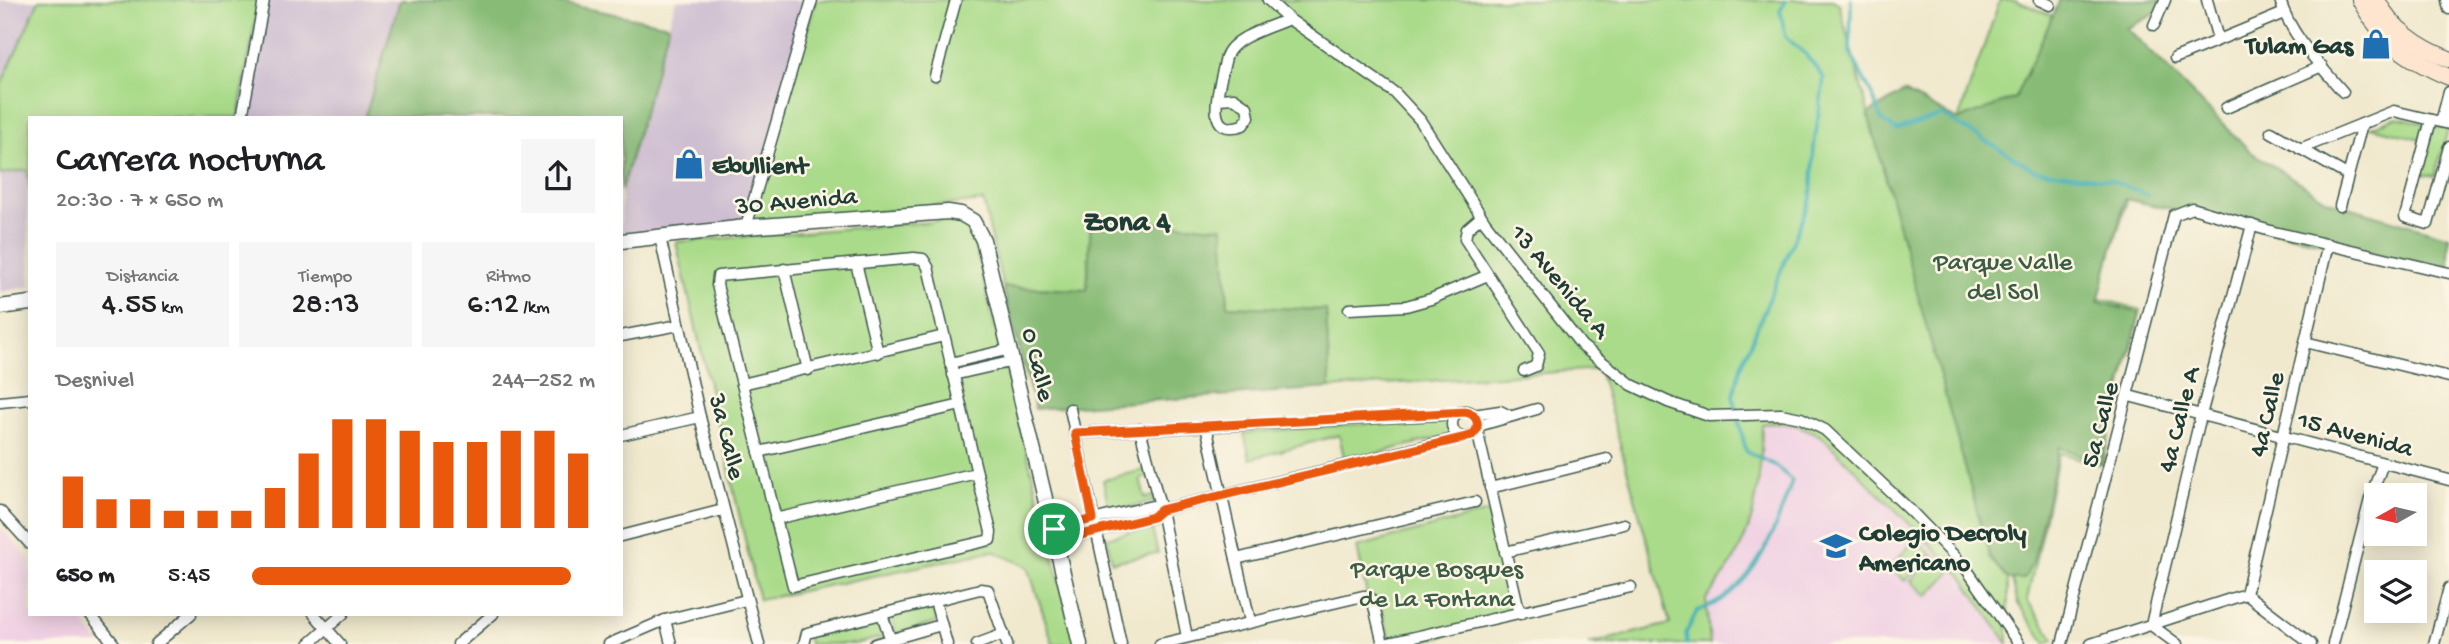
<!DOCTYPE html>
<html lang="es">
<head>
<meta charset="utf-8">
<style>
	body { margin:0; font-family:"Gochi Hand",sans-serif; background:#f6f6f6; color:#202124; height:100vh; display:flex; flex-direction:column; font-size:26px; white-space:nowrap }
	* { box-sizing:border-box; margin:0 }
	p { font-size:23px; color:#757577 }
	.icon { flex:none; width:38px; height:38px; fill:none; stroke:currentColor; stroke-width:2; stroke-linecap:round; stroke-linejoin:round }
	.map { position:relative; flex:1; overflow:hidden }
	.drawer { position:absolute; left:28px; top:116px; width:595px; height:500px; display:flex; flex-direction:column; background:#fff; border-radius:0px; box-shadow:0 4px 18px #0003 }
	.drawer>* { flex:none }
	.needle { width:46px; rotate:262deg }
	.controls { position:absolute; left:2364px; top:483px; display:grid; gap:14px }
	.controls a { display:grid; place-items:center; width:63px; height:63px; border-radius:0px; background:#fff; box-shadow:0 4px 18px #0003; font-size:35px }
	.pin { position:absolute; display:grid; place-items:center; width:60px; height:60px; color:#fff; margin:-30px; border:4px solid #fff; border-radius:50%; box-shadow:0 2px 7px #0007 }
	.round { display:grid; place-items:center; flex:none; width:74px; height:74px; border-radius:0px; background:#f6f6f6 }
	.head { display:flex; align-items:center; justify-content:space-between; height:119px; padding:0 28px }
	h1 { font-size:38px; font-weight:600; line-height:52px }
	.figures { display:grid; grid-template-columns:repeat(3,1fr); gap:10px; height:119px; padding:7px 28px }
	.figures div { display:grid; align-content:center; border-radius:0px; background:#f6f6f6; text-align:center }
	.figures b { font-size:30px; font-weight:600 }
	.figures small { font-size:19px; font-weight:400 }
	.figures p { font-size:19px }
	.chart { height:196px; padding:14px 28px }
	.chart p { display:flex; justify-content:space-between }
	.chart svg { width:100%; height:126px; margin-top:7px; stroke:#ea580c; stroke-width:6 }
	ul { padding:0 28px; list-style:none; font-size:23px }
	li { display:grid; grid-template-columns:112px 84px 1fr; align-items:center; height:52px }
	li i { height:18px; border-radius:9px; background:#ea580c }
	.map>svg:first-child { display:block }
	.built { fill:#f0d0e4 }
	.industrial { fill:#cebed1 }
	.green { fill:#aadb8a; stroke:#648c5f; stroke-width:2 }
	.forest { fill:#87bb76; stroke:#537c55; stroke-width:2 }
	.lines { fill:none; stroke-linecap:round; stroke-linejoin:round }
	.stream { stroke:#3eb0b6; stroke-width:3.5 }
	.minor-casing { stroke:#3e574b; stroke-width:13 }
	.tertiary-casing { stroke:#3e574b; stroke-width:17 }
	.secondary-casing { stroke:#3e574b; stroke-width:18 }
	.minor { stroke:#fff; stroke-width:10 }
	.tertiary { stroke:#fff; stroke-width:14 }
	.secondary { stroke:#fde5d0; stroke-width:16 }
	.route-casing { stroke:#fff; stroke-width:14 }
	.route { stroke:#ea580c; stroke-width:9 }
	.labels { text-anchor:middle; stroke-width:5; stroke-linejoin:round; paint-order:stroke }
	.poi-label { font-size:26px; font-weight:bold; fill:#1f3d34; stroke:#fcf5e5; text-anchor:start }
	.street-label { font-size:26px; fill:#1f3d34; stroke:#fcf5e5 }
	.park-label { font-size:26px; fill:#3b5d45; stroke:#fcf5e5 }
	.quarter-label { font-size:30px; font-weight:bold; fill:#1f3d34; stroke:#fcf5e5 }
</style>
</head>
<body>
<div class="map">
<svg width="2449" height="644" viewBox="0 0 2449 644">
	<rect width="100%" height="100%" fill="#fcf5e5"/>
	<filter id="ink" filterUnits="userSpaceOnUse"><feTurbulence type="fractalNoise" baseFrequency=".0143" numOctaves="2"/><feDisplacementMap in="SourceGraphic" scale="14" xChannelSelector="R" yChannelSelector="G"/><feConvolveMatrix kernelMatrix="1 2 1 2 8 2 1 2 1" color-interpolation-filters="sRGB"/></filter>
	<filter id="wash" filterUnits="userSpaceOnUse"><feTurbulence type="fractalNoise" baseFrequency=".00686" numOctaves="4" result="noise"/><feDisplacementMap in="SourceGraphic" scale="28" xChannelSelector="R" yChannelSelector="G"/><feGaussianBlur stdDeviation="1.57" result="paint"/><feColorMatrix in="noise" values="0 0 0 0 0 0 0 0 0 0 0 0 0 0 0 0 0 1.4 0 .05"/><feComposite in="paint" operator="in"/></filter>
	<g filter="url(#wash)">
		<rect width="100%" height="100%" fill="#f0e9ce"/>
		<g class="built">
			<polygon points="1781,422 1801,425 1822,437 1959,573 2006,644 1710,644 1706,599 1724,578 1761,476 1762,424"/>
			<polygon points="0,526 30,561 30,614 75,614 101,644 0,644"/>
		</g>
		<g class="industrial">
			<polygon points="0,0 39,0 0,87"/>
			<polygon points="259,0 400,0 365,117 238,117"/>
			<polygon points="676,0 816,0 747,225 621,233 621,191"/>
			<polygon points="27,170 30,287 0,292 0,174"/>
		</g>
		<g class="green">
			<polygon points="39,0 259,0 238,117 30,117 30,191 27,170 0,174 0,87"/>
			<path d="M 816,0 L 1833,0 L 1839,4 L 1905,248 L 2052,190 L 2127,201 L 2097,298 L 2141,310 L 2102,465 L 2059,453 L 2027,600 L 2054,639 L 2046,644 L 2018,604 L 1998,527 L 1990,558 L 2008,579 L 2008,644 L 1959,573 L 1822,437 C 1801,425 1786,421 1762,424 C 1761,496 1754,543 1706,599 L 1710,644 L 1589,644 L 1670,624 L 1599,369 L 1330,388 L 1326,310 L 1228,306 L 1222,227 L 1091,220 L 1087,290 L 1003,287 L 983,201 L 747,225 Z"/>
			<polygon points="2000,0 2015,0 2053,16 2015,98 1958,120"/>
			<polygon points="2397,117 2424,123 2421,139 2371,127"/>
			<polygon points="2434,125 2448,129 2435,176 2421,174"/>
			<polygon points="968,219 1075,644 1053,644 1028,567 993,551 759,600 676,242"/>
			<polygon points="1451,417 1450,425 1454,434 1345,461 1339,435 1250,459 1244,433"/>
			<polygon points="1147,469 1149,476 1140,479 1145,498 1154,496 1155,501 1102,513 1100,507 1108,504 1103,480"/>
			<polygon points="1488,512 1514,617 1413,644 1391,644 1379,598 1368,600 1357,547"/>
			<polygon points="1160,524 1160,527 1152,529 1158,553 1112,562 1107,538"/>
			<polygon points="1916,539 1932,554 1905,581 1890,567"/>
			<polygon points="1934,555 1951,572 1927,596 1911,581"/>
			<polygon points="933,607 938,622 896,634 891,616"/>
			<polygon points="882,617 887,636 856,644 809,644 807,634"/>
		</g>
		<g class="forest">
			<polygon points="400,0 546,0 669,25 621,191 621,117 365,117"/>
			<polygon points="2060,0 2164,0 2163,10 2127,28 2251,152 2329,201 2449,237 2449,270 2125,199 2098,302 2140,313 2101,463 2059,447 2033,562 2024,579 2008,579 1990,558 1868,114 1904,92 1958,120 2015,98"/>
			<polygon points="1091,220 1223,227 1228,306 1326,310 1330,388 1035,409 1003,287 1087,290"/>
		</g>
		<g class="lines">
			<g class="stream">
				<polyline points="1851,0 1850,52 1874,99 1881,120 1896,130 1942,115 2035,170 2111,180 2147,195"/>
				<path d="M 1687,644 L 1686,633 L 1697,611 C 1753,594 1776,531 1792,480 L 1774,465 L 1746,451 L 1733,397 L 1740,369 L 1811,198 L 1814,147 L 1824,78 L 1806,55 L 1786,37 L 1780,11 L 1786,0"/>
			</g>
		</g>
	</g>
	<g filter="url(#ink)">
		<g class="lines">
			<g class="minor-casing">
				<g id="minor">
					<polyline points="1268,0 1289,19 1395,93 1420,120 1485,222 1582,346 1632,385 1668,402 1709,416 1781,414 1801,418 1825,430 1911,511 1965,567 2019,644"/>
					<polyline points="2039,0 2050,5"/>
					<polyline points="2207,0 2218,39"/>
					<path d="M 2280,0 C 2290,35 2320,65 2343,92"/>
					<polyline points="2447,0 2449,9"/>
					<polyline points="2154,25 2165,0"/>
					<polyline points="2175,58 2284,13"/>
					<polyline points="935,76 956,0"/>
					<path d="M 1218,99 L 1234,98 L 1247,107 L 1249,117 L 1243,125 C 1199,140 1222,79 1226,57 C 1232,37 1271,27 1289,19"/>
					<polyline points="2226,108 2322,66"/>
					<polyline points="242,117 264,0"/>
					<polyline points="2431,120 2405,217 2428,224 2449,147"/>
					<polyline points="2441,122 2449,92"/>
					<polyline points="2271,132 2347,175"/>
					<polyline points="2300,149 2394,111 2449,124"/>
					<polyline points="2340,206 2362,124"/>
					<polyline points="1481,217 1467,229 1465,239 1539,353 1536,366 1524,371"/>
					<polyline points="746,227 812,0"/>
					<polyline points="660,237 700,417 759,644"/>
					<polygon points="914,258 923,259 928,267 991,532 990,540 793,586 717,285 718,276"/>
					<polyline points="856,263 878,353"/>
					<polyline points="784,269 808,370"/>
					<polyline points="1349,309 1406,306 1431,299 1488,275"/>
					<polyline points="621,336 679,325"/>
					<polyline points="2305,342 2449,377"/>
					<polyline points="950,363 1011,349"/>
					<polyline points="953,375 1014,361"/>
					<polyline points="742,384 944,336"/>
					<polyline points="2129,396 2449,480"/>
					<polyline points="0,402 30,399"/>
					<polyline points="1070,409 1121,644"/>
					<circle cx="1465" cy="424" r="13"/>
					<polyline points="1473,415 1500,411 1508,415"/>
					<polyline points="1206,426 1250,621"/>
					<polyline points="1478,426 1537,409"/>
					<polyline points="1140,429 1161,510 1187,637"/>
					<polyline points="1477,430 1520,614"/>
					<polyline points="1075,433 1458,414"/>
					<polyline points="621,435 700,417"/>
					<polyline points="759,452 961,405"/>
					<polyline points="1490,488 1607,459"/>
					<polyline points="0,511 30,544"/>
					<polyline points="775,519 977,473"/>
					<polyline points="1054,529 1152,506 1161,510"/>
					<polyline points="621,536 723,510"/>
					<polyline points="1057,541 1153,517 1161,510 1462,437"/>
					<polyline points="1505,552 1624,524"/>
					<polyline points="1236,559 1475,502"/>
					<polyline points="2246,594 2328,244"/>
					<polyline points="2246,594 2311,644"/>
					<polyline points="935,601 947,644"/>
					<polyline points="90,614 114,644"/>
					<polyline points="314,614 340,644"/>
					<polyline points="882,614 892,644"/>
					<polyline points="665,620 671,644"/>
					<polyline points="156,644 191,614"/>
					<polyline points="309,644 343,614"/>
					<polyline points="458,644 493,614"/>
					<polyline points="609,644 665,620 746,600"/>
					<polyline points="804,644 807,633 980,589 988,590 1007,644"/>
					<polyline points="875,644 941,625"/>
					<polyline points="977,644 1004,634"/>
					<polyline points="1160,644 1363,596 1369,596 1373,602 1383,644"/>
					<polyline points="1384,644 1631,587"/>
					<polyline points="2062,644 2174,215 2192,208 2274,232 2449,273"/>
					<polyline points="2091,644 2246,594"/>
					<polyline points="2177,644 2151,625 2201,415 2252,225"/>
					<polyline points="2333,644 2370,499 2383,463"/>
					<polyline points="2434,644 2449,588"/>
				</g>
			</g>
			<g class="tertiary-casing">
				<g id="tertiary">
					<polyline points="621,241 746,227 948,212 961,214 973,221 983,240 1080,644"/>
					<polyline points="0,307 30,303"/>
				</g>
			</g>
			<g class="secondary-casing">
				<g id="secondary">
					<path d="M 2360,0 C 2384,42 2404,58 2449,77"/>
					<path d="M 2377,0 C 2391,28 2419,48 2449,59"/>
				</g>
			</g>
			<use href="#minor" class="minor"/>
			<use href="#tertiary" class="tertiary"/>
			<use href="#secondary" class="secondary"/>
		</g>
	</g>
	<g class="lines" filter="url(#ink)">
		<g class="route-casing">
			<path id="route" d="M 1466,412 C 1479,415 1481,428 1471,436 L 1161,510 L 1153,517 L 1057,541 L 1054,529 L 1093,519 L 1075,433 Z"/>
		</g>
		<use href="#route" class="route"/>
	</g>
	<defs>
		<g id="shop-bare" transform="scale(2.415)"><path d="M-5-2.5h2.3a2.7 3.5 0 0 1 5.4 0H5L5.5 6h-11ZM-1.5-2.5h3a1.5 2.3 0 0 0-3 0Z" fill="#1f6fb2" stroke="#fcf5e5" stroke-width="2.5" paint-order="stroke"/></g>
		<g id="school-bare" transform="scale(2.415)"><path d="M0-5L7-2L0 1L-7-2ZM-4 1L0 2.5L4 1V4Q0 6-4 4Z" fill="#1f6fb2" stroke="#fcf5e5" stroke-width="2.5" paint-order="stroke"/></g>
	</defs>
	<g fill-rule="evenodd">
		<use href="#shop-bare" x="2376" y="44"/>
		<use href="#shop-bare" x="689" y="164"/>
		<use href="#school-bare" x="1836" y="546"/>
	</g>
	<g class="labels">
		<g class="poi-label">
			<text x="2353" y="53" text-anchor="end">Tulam Gas</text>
			<text x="712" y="173">Ebullient</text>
			<text x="1859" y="540">Colegio Decroly<tspan x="1859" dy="30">Americano</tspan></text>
		</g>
		<g class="street-label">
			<text transform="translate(796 199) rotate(-5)" y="9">30 Avenida</text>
			<text transform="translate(1562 280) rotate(50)" y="9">13 Avenida A</text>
			<text transform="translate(1040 364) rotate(76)" y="9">0 Calle</text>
			<text transform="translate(2265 414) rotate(-77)" y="9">4a Calle</text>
			<text transform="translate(2177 419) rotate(-76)" y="9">4a Calle A</text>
			<text transform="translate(2098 424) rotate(-75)" y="9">5a Calle</text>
			<text transform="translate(2356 432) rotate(15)" y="9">15 Avenida</text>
			<text transform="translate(729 436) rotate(76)" y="9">3a Calle</text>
		</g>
		<g class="park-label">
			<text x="2003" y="269">Parque Valle<tspan x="2003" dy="30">del Sol</tspan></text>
			<text x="1437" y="576">Parque Bosques<tspan x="1437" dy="30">de La Fontana</tspan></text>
		</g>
		<g class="quarter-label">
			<text x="1127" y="230">Zona 4</text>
		</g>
	</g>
</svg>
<div class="controls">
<a><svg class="needle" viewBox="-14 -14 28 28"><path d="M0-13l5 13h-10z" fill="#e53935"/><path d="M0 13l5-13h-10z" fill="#757577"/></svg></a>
<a><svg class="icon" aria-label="layers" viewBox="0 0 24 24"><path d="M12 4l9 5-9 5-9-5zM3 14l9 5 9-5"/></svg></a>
</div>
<div class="pin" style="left:1054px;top:529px;background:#1e9e55"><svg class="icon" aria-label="arrive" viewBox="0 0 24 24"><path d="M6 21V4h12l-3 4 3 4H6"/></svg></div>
<section class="drawer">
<div class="head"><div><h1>Carrera nocturna</h1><p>20:30 · 7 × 650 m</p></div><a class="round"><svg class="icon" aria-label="share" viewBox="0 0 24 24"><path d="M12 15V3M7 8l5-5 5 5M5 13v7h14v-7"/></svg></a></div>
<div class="figures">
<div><p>Distancia</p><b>4.55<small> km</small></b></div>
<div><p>Tiempo</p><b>28:13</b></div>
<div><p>Ritmo</p><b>6:12<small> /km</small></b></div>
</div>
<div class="chart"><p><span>Desnivel</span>244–252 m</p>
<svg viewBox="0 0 160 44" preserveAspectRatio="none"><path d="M5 44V26M15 44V34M25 44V34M35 44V38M45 44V38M55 44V38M65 44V30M75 44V18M85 44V6M95 44V6M105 44V10M115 44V14M125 44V14M135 44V10M145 44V10M155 44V18"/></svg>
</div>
<ul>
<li><b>650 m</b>5:45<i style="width:93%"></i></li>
</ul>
</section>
</div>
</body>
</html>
